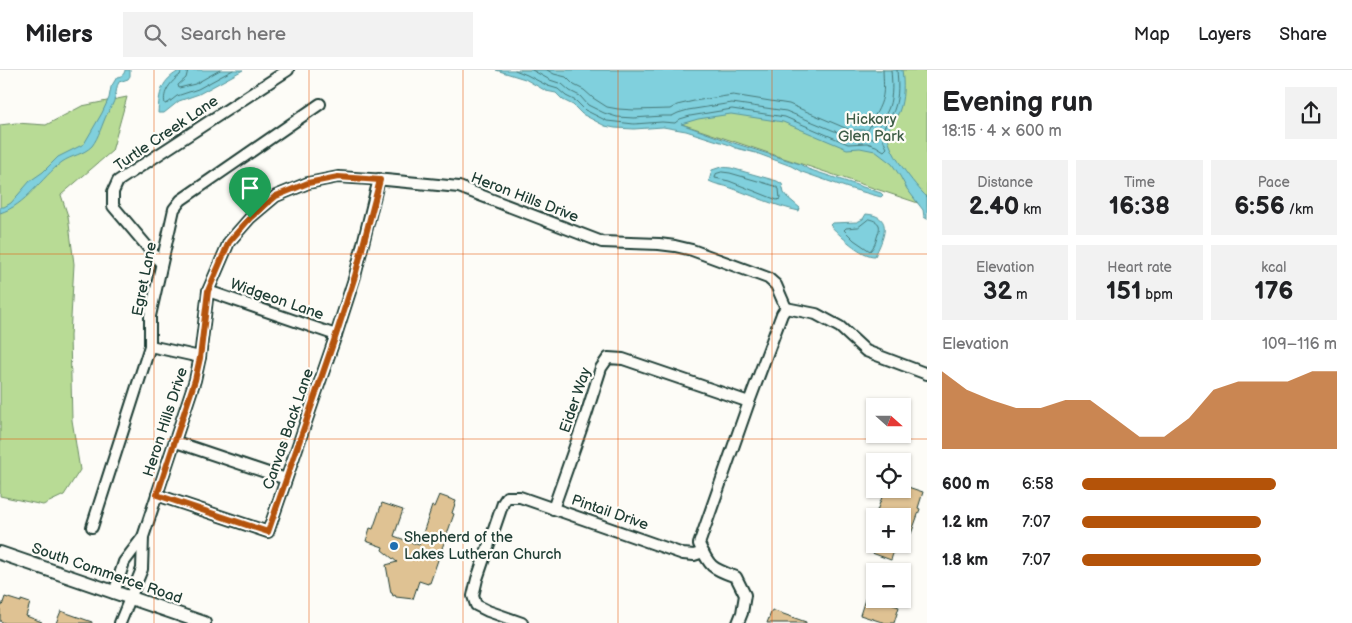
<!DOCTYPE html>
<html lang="en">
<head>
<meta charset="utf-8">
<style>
	body { margin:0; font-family:"Balsamiq Sans",sans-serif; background:#f2f2f2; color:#202124; height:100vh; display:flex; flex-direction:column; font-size:19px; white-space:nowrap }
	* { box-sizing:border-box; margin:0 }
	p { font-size:16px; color:#757577 }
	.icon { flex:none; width:28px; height:28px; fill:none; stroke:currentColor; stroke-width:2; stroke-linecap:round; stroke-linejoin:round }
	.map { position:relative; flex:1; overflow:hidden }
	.sheet { display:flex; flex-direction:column; background:#fff; width:425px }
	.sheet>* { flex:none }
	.needle { width:32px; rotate:111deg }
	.tools { position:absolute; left:866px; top:328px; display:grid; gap:10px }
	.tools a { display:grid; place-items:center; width:45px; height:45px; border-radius:0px; background:#fff; box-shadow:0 1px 4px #0004; font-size:25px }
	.pin { position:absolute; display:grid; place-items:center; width:42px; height:42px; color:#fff; margin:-51px -21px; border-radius:50% 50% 50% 0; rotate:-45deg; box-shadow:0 0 5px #0007 }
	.pin .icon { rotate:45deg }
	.round { display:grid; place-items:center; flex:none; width:52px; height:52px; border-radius:0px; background:#f2f2f2 }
	.summary { display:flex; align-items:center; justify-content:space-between; height:85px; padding:0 15px }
	h1 { font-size:28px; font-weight:700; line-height:38px }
	.stats { display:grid; grid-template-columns:repeat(3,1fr); gap:8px; height:85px; padding:5px 15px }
	.stats div { display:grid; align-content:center; border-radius:0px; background:#f2f2f2; text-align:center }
	.stats b { font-size:25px; font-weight:700 }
	.stats small { font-size:14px; font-weight:400 }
	.stats p { font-size:14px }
	.chart { height:140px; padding:10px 15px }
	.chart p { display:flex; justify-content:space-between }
	.chart svg { width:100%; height:90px; margin-top:5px; fill:#b45309; opacity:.7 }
	ul { padding:0 15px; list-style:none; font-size:16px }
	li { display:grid; grid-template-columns:80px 60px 1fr; align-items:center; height:38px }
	li i { height:12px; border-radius:6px; background:#b45309 }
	header { display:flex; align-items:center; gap:30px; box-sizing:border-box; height:70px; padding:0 25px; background:#fff; border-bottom:1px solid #e0e0e0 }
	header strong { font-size:24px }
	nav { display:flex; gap:28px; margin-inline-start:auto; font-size:18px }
	.search { width:350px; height:45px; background:#f2f2f2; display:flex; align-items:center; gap:12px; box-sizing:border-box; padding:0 18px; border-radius:0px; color:#757577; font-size:19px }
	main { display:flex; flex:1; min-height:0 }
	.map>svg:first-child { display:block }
	.green { fill:#b8db95; stroke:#6c8c64 }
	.water { fill:#80d0dd; stroke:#599599 }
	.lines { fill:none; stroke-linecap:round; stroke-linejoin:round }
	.shore { stroke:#467878; stroke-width:1 }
	.building { fill:#dfc293; stroke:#1f3d34 }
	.minor-casing { stroke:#1f3d34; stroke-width:14 }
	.tertiary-casing { stroke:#1f3d34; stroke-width:16 }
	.minor { stroke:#fdfcf7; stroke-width:10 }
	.tertiary { stroke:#fdfcf7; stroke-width:12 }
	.route-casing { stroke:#fff; stroke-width:10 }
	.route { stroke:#b45309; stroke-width:6 }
	.grid { fill:none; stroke:#e8590c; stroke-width:1; stroke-opacity:0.55 }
	.poi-dot { fill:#1f6fb2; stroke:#fdfcf7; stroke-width:2 }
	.labels { text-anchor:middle; stroke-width:4.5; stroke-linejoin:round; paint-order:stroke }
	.park-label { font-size:15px; fill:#3e5d47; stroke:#fdfcf7 }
	.street-label { font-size:15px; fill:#1f3d34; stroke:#fdfcf7 }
	.poi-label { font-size:15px; fill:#1f3d34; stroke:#fdfcf7; text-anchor:start }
</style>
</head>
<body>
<header>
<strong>Milers</strong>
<div class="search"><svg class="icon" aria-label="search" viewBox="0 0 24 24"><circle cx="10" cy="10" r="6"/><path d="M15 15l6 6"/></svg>Search here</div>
<nav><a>Map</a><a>Layers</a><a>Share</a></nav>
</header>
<main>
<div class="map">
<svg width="927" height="553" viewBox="0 0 927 553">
	<rect width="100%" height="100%" fill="#fdfcf7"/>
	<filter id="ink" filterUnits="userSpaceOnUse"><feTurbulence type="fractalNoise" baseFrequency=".02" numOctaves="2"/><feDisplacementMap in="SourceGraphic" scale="10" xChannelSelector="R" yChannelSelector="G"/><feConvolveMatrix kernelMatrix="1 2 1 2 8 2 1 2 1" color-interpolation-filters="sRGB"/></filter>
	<g filter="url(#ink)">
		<g class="green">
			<polygon points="520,0 927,0 927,136"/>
			<polygon points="127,27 112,81 61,125 68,146 74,194 70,266 72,350 80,400 64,425 43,435 0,426 0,55 16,53 46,55 82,36"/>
		</g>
		<g class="water">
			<path d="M 125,0 L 130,0 L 130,6 L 128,9 L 119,12 C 116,17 117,21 115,27 C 114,33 110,39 107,44 C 102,54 99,67 92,76 C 83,85 72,85 62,92 C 41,108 26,135 0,143 L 0,137 L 4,137 L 11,133 L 30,111 L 43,102 L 58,87 L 84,74 L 102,43 L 109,28 L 111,17 L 117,7 C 122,6 124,5 125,0 Z"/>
			<path d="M 181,0 L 243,0 L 199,24 L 179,31 L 164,43 L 158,43 C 159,23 161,10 181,0 Z"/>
			<path d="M 496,0 L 902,0 C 904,13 904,29 899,42 C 896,48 890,55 888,62 C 884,77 916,117 927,127 L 927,149 L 924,147 L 923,140 L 907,119 L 900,106 L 892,94 L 875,81 L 860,78 L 847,79 L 783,52 L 731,44 L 698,49 L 681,54 L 734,73 L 800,94 L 808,99 L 881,123 L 883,125 L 881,127 L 848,118 L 802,102 L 791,96 L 756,83 L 736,78 L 727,74 L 686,61 L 663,57 L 634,59 L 615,58 L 605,56 L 582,44 L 573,35 L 563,30 L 556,23 L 546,21 L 525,9 Z"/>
			<path d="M 721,97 L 731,98 L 777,111 L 782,114 L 784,123 L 787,127 L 800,138 L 799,141 C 775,136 754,126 731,118 C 724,115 716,115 709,111 L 712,100 Z"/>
			<path d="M 866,144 C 895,146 883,169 875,186 C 862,187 838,164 830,155 L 832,153 L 857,152 L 863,149 Z"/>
		</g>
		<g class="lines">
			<g class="shore">
				<path d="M 182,0 L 180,5 C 171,12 162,22 165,34 L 168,33 L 177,26 L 198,19 L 233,0"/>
				<polyline points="188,0 186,8 178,15 179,18 195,14 220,0"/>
				<path d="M 515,0 L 527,5 L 548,16 L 558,19 L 566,26 L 576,31 L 585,40 L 607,51 L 634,54 L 662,52 L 675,53 L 680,49 L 690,46 L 732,39 L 785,47 L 848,74 L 867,73 L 876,76 L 884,81 L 887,78 C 885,75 883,70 883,66 C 881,56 893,46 895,37 C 899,25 898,12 897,0"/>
				<path d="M 532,0 L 550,10 L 562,14 L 570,21 L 580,26 L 588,35 L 604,43 L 617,47 L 634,48 L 662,46 L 672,46 L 678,43 L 688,40 L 732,33 L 786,41 L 849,67 L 861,67 L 874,69 L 876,67 C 877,55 885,48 889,37 C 893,25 892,12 891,0"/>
				<path d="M 547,0 L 554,4 L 566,7 L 574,15 L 584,20 L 593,28 L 607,37 L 618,39 L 634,40 L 670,39 L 677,35 L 694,31 L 733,25 L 789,34 L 850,60 L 868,60 C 870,57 871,53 873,49 C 885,28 884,24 883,0"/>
				<polygon points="722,102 730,103 775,116 779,119 780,129 777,130 729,111 715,108 716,104"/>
				<path d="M 869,149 C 881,152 881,156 877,167 C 876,172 874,177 870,181 L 854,170 L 844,160 L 846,158 L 858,157 Z"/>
			</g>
		</g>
		<g class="building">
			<polygon points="902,415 923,422 918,438 920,439 911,464 902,461 902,446 875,446 885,419 902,419"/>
			<polygon points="439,425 456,431 452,443 454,444 430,513 428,513 428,514 419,511 413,529 396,527 395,525 393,526 392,523 391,523 386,495 397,492 382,480 383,477 366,471 370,458 373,459 382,433 403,440 394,466 419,475 432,436 434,437"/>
			<polygon points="876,474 896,474 891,490 872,483"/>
			<polygon points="867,523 875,526 875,529 883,529 894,533 893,535 899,537 894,553 885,553 860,545"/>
			<polygon points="5,527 21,532 21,530 30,533 26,546 42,552 41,553 5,553 0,551 0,536 2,536"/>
			<polygon points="772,540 806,552 806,553 767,553"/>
			<polygon points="61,541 92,552 92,553 56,553"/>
		</g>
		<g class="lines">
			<g class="minor-casing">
				<g id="minor">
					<polyline points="161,193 113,136 113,122 118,111 288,0"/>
					<polyline points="208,221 336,265"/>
					<polyline points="150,276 200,287"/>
					<polyline points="176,372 286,409"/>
					<polyline points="157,425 268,462 336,265 355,206 379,109"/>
					<polyline points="553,439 586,345 601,298 608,288 623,289 749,332"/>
					<polyline points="92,457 150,276 150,246 174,139 181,130 320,34"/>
					<polyline points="114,523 124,492 143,467"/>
					<polyline points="120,553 142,499 143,467 195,310 200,287 208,221 229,172 250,148 276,126 308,113 338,107 386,110 459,117 602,172 659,174 675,176 692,180 768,208 776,215 786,238"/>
					<polyline points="522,553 488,541 476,535 473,526 477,509 503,433 507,427 520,427 683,484 694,485 703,482"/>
					<path d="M 738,553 L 742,543 L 745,525 L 736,507 C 712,498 710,498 699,474 L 749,332 L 782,244 L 786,238 L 816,244 L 840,257 L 866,281 L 927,304"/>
				</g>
			</g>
			<g class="tertiary-casing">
				<polyline id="tertiary" points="0,483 204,553"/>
			</g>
			<use href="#minor" class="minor"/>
			<use href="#tertiary" class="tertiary"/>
		</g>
	</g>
	<g class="lines" filter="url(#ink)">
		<g class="route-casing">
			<polygon id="route" points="338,107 380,110 355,206 336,265 268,462 157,425 195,310 200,288 208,221 229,172 250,148 276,126 308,113"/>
		</g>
		<use href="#route" class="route"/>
	</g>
	<path class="grid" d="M 154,0 L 154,553M 309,0 L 309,553M 463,0 L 463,553M 618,0 L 618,553M 772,0 L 772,553M 0,184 L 927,184M 0,369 L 927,369"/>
	<circle class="poi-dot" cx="394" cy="476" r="5"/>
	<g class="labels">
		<g class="park-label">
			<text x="871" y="54">Hickory<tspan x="871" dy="17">Glen Park</tspan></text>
		</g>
		<g class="street-label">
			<text transform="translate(166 63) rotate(-34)" y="5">Turtle Creek Lane</text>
			<text transform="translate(525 127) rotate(21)" y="5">Heron Hills Drive</text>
			<text transform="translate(144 209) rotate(-79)" y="5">Egret Lane</text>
			<text transform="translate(277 229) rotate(19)" y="5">Widgeon Lane</text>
			<text transform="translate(575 330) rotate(-71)" y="5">Eider Way</text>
			<text transform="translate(165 352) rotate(-72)" y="5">Heron Hills Drive</text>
			<text transform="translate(288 359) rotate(-71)" y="5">Canvas Back Lane</text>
			<text transform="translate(610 442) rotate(19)" y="5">Pintail Drive</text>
			<text transform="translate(107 503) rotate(19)" y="5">South Commerce Road</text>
		</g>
		<g class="poi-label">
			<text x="404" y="472">Shepherd of the<tspan x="404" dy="17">Lakes Lutheran Church</tspan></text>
		</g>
	</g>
</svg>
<div class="tools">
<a><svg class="needle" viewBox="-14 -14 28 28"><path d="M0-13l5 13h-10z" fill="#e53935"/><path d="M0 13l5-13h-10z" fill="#757577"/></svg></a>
<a><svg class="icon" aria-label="locate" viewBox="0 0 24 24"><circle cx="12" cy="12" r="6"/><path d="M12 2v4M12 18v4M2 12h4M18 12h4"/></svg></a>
<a>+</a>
<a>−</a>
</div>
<div class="pin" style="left:250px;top:148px;background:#1e9e55"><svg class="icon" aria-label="arrive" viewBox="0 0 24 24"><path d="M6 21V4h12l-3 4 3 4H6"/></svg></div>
</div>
<section class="sheet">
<div class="summary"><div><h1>Evening run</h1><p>18:15 · 4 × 600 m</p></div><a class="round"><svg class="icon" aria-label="share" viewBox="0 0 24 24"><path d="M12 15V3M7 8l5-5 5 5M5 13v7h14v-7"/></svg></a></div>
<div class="stats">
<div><p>Distance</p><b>2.40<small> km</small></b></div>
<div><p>Time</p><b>16:38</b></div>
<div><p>Pace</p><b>6:56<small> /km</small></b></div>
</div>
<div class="stats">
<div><p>Elevation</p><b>32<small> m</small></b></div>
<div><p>Heart rate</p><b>151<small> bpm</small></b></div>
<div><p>kcal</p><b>176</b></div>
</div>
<div class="chart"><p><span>Elevation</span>109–116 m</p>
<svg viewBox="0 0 160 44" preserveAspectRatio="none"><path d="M0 44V6L10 15L20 20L30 24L40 24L50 20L60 20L70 29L80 38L90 38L100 29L110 15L120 11L130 11L140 11L150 6L160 6V44z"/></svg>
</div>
<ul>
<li><b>600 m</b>6:58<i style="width:76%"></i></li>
<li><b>1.2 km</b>7:07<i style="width:70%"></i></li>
<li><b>1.8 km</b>7:07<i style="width:70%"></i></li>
</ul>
</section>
</main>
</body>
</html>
